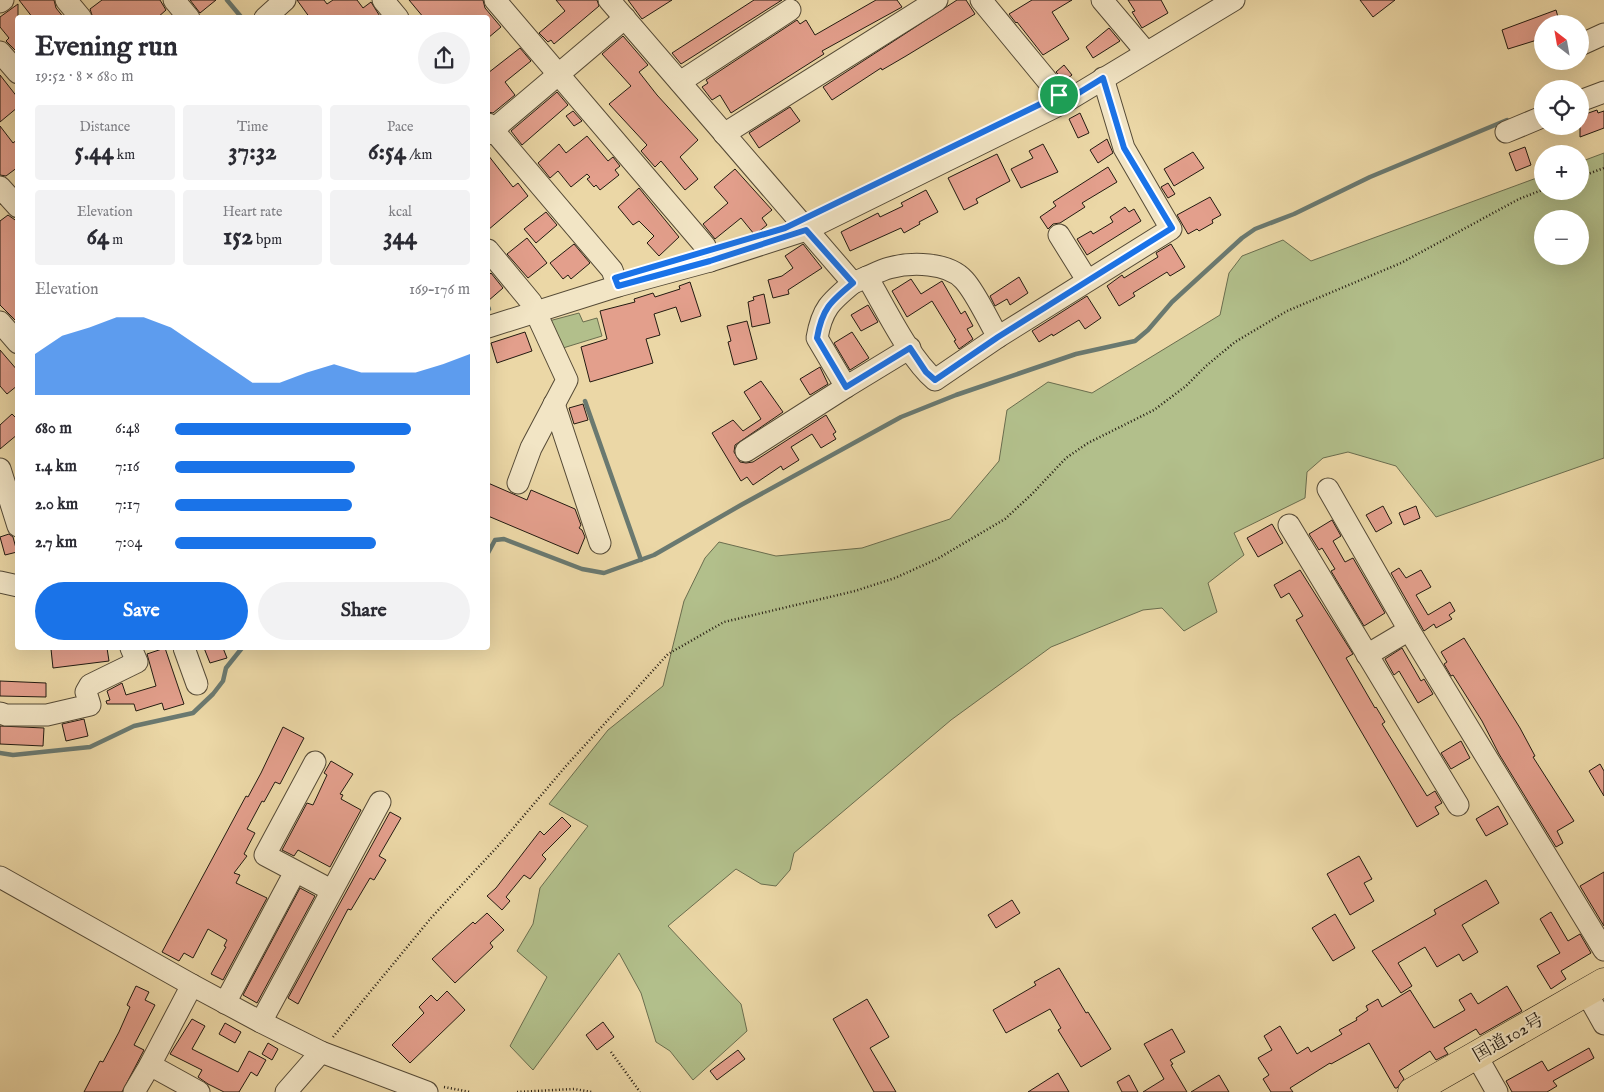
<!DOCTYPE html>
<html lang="en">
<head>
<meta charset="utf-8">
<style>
	body { margin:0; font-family:"IM FELL English","Noto Serif JP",serif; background:#f2f2f3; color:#2b2b33; height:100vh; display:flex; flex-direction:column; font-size:19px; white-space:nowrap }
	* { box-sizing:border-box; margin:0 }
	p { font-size:16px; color:#7c7c81 }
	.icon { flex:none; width:28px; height:28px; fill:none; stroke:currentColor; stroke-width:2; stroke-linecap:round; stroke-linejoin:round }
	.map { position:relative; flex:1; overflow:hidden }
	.panel { position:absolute; left:15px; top:15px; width:475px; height:635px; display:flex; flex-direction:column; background:#fff; border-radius:5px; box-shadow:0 5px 20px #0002 }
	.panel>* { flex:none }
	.needle { width:32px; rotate:329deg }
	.fabs { position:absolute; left:1534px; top:15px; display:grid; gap:10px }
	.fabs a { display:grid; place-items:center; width:55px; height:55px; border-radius:50%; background:#fff; box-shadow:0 5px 20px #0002; font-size:25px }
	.pin { position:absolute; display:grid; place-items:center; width:42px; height:42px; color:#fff; margin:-21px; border:2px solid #fff; border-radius:50%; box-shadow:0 1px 5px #0007 }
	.round { display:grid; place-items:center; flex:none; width:52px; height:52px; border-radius:26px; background:#f2f2f3 }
	.headline { display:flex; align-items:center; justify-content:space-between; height:85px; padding:0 20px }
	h1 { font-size:28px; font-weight:700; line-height:38px }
	.figures { display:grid; grid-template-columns:repeat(3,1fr); gap:8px; height:85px; padding:5px 20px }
	.figures div { display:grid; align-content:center; border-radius:5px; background:#f2f2f3; text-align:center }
	.figures b { font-size:25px; font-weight:700 }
	.figures small { font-size:14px; font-weight:400 }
	.figures p { font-size:14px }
	.chart { height:140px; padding:10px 20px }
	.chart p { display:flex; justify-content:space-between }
	.chart svg { width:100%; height:90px; margin-top:5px; fill:#1a73e8; opacity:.7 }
	.cta { display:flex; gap:10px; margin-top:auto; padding:10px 20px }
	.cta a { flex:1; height:58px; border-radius:30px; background:#1a73e8; color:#fff; font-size:20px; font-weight:700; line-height:58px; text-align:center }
	.cta a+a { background:#f2f2f3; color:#2b2b33 }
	ul { padding:0 20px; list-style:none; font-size:16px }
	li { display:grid; grid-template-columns:80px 60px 1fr; align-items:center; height:38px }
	li i { height:12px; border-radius:6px; background:#1a73e8 }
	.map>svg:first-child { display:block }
	.green { fill:#b2bf8b; stroke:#6a6d4e; fill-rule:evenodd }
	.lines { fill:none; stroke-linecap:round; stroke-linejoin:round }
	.stream { stroke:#6a7970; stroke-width:4.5 }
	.building { fill:#e39f8c; stroke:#231b11 }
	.minor-casing { stroke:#554a36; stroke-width:23 }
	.highway-casing { stroke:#231b11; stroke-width:29 }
	.path { stroke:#231b11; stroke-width:2.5; stroke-dasharray:1 2.5; stroke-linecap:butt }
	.minor { stroke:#f2e5c5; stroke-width:21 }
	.highway { stroke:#ebd7a6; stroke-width:28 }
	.route-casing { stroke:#fff; stroke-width:10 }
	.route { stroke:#1a73e8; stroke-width:6 }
	.labels { text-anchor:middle; stroke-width:4; stroke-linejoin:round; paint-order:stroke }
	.street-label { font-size:18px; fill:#231b11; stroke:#f2e5c5 }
</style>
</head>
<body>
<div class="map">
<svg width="1604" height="1092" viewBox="0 0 1604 1092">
	<rect width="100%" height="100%" fill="#ebd7a6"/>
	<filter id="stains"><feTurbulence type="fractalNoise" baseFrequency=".004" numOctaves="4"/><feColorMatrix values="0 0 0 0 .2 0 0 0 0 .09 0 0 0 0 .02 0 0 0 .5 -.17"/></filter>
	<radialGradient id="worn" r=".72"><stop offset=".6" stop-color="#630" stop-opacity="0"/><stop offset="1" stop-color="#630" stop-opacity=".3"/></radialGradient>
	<g class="green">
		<path d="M 1604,153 L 1604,458 L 1436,517 L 1396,466 L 1348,452 L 1323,458 L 1307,472 L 1305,498 L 1234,533 L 1244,555 L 1208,583 L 1217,612 L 1184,631 L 1162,608 L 1143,610 L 1051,647 L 951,720 L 794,853 L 790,870 L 776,886 L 761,884 L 736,869 L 668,926 L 741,1004 L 747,1031 L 693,1080 L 670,1051 L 656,1042 L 641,993 L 619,953 L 533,1070 L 510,1046 L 547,977 L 517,951 L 533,924 L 540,888 L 588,826 L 549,804 L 608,730 L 663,686 L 684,601 L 705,558 L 719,542 L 776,556 L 862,548 L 950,519 L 999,461 L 1007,410 L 1048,382 L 1092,393 L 1220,315 L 1229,273 L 1242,256 L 1283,240 L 1311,261 L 1542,176 L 1542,191 L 1580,191 L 1580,162 ZM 1542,219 L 1580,219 L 1580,256 L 1542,256 Z"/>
		<polygon points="579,313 583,322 597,318 602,336 563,348 549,321"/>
	</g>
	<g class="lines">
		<g class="stream">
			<polyline points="227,0 242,18"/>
			<polyline points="488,307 489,309"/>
			<polyline points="585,401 641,560"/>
			<polyline points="488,553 495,540 504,539 582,569 604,573 654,555 741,505 901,417 956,395 1076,354 1135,341 1148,330 1172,302 1242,238 1255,229 1294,214 1370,177 1507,120"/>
			<polyline points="0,753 13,755 90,747 134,726 193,713 213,694 223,681 226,668 242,648"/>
		</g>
	</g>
	<g class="building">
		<polygon points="19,0 54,0 56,8 64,18 33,18"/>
		<polygon points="102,0 160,0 166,10 157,18 93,18 90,9"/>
		<polygon points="190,0 216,0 200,13"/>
		<polygon points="297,0 324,0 327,4 333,0 357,0 363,8 371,2 381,18 310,18"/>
		<polygon points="409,0 483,0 485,8 501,27 488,38 488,18 424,18"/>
		<polygon points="556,0 597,0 599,6 554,44 551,40 548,42 539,33 565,11"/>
		<polygon points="628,0 672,0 642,19"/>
		<polygon points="754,0 782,0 681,64 672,53"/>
		<polygon points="876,0 897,0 902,7 822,51 824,54 731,113 720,95 712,100 702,87 708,83 706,80 797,20 800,24 806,20 815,35"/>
		<polygon points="957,0 966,0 975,14 906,56 882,70 881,68 832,100 823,87"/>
		<polygon points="1032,0 1072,0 1052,12 1069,39 1043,55 1017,22 1016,23 1009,14"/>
		<polygon points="1128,0 1161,0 1168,13 1142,28 1132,12 1135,11"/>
		<polygon points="1360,0 1395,0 1373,17"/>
		<polygon points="18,4 18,50 15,50 6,41 9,38 0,27 0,17"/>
		<polygon points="1556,10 1560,24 1542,24 1542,50 1540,51 1537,40 1508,49 1502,30"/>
		<polygon points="1109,28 1120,41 1093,58 1086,47"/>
		<polygon points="623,36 648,65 639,72 657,95 698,140 680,157 698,179 685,190 661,161 655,167 641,151 647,145 609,104 631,86 602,54"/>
		<polygon points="520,48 531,61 505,82 515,95 493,113 488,112 488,73"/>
		<polygon points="1064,65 1072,75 1064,81 1056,72"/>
		<polygon points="0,75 18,98 18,107 0,122"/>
		<polygon points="557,92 568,105 522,145 511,131"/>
		<polygon points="790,107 800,121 759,148 749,133"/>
		<polygon points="1597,110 1598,113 1604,111 1604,128 1580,137 1580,116"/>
		<polygon points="573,111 582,121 574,126 566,116"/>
		<polygon points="1080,113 1089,133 1078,138 1069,119"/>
		<polygon points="0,126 13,143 18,139 18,167 6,176 0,175"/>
		<polygon points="587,136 608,161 613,157 620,166 615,170 619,175 600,190 596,185 594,187 587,179 590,177 587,174 571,187 558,171 550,178 538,163 559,144 566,153"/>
		<polygon points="1107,139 1113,153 1098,163 1090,150"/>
		<polygon points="1043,144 1058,172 1021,188 1011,169 1033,158 1029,151"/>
		<polygon points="1525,147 1531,165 1516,171 1509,153"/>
		<polygon points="1193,152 1204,168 1174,186 1164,169"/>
		<polygon points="997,154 1010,181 976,199 978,203 964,210 948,178"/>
		<polygon points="488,155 513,187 518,183 528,196 488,230"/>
		<polygon points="1108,167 1117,182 1082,203 1085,207 1060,223 1053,224 1048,229 1040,217 1056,206 1053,202"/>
		<polygon points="735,169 772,210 762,218 767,225 757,233 754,234 741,218 715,239 703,224 728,203 714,187"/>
		<polygon points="1168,183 1175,194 1168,198 1161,187"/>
		<polygon points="639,188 679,237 659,256 647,243 654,236 639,221 633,225 618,207"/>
		<polygon points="926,190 938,212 919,222 920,224 904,233 901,228 850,251 841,232 878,213 880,217 903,206 901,203"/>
		<polygon points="1210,197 1221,215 1212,220 1213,223 1199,231 1197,229 1188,234 1177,215"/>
		<polygon points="1125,207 1129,212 1134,209 1141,221 1087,255 1077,239 1091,231 1093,234 1113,222 1110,217"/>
		<polygon points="546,212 557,225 536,243 524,229"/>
		<polygon points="8,215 18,222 18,323 0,305 0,221"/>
		<polygon points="527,238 547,263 528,278 507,254"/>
		<polygon points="574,244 590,263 571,279 568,275 563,279 550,263"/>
		<polygon points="803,244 822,268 788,290 789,294 773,298 768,280 782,276 793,268 785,256"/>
		<polygon points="1171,244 1185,267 1170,276 1167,272 1133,293 1135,296 1119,306 1107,286 1122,275 1124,278 1158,257 1156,253"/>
		<polygon points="491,273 503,288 488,301 488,276"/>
		<polygon points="1019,277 1028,293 1010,305 1007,299 995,306 990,296"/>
		<polygon points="911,279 921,294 942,281 961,314 965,311 973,326 967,329 973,339 959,349 954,341 956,340 932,301 907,317 892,291"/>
		<polygon points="690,282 701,316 681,322 676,307 654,314 660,335 646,339 653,363 590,382 581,347 607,339 600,311 635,302 634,299 653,293 655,297 680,289 679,286"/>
		<polygon points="764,294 770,323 752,327 748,302 754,300 753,297"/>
		<polygon points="1087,296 1101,318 1085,329 1079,320 1053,336 1052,334 1039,342 1032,331"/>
		<polygon points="868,305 878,322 861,331 851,315"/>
		<polygon points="747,321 757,359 734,365 728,342 731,341 727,326"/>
		<polygon points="525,332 532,351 497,363 491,343"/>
		<polygon points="852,332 869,358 850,370 834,343"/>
		<polygon points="0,350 18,371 18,385 7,394 0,386"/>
		<polygon points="820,367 828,384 810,395 800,379"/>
		<polygon points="761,381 783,412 735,445 734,452 740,462 746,463 753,462 826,415 836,432 833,434 836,439 821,448 812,434 791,447 799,460 783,470 781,466 753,485 747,477 741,481 712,433 733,420 743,431 761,419 744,392"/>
		<polygon points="583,404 588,420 574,424 569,408"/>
		<polygon points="12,414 18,420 18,434 0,449 0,425"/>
		<polygon points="488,483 527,500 531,490 575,509 581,525 579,528 582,530 585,537 578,554 488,516"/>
		<polygon points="1383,506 1392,523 1376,532 1366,515"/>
		<polygon points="1416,506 1420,518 1404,525 1399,513"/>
		<polygon points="1332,520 1341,536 1333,541 1345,562 1353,558 1385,613 1364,626 1331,571 1335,569 1322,548 1319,550 1309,534"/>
		<polygon points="1272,524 1283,543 1258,557 1247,538"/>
		<polygon points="9,534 13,537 17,552 5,555 0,537"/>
		<polygon points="1399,568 1406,578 1421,570 1431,587 1416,595 1428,615 1450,602 1455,611 1449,615 1452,619 1436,628 1434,624 1424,631 1391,573"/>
		<polygon points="1300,570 1353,654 1346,658 1375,708 1376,707 1385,722 1382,724 1427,796 1435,791 1442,803 1435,807 1439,814 1417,827 1296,620 1303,616 1289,593 1281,598 1274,585"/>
		<polygon points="1464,638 1520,728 1535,756 1533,757 1574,821 1557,831 1563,843 1556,847 1499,754 1482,721 1453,675 1451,676 1444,664 1447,662 1441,652"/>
		<polygon points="63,648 107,648 109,661 53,668 51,649"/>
		<polygon points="165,648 184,704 164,710 162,703 136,711 134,704 107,704 106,701 110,700 107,691 122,683 126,695 156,686 147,654"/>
		<polygon points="204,648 223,648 227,658 210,663"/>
		<polygon points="1402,648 1421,681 1424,679 1433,694 1418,703 1399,671 1394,675 1385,659"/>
		<polygon points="0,681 46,683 46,697 0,696"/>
		<polygon points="84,719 88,736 66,741 62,724"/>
		<polygon points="0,726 44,728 43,746 0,744"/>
		<polygon points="283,727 304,738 280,784 275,782 264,802 262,801 247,829 255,833 244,854 247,856 234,873 240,875 236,883 267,898 223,980 211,974 226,947 224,946 227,940 208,929 193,958 184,953 179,961 162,952 246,796 248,797 261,773"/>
		<polygon points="1461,741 1470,758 1451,769 1441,753"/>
		<polygon points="331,761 353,774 340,794 343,795 341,799 361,810 330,867 298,850 294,856 282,850 307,803 313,805 327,775 324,773"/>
		<polygon points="1600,764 1604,771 1604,796 1589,771"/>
		<polygon points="1498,806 1508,824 1486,836 1476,819"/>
		<polygon points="390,812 401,818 379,856 386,860 374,880 370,878 351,910 348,909 298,1004 288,998"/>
		<polygon points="562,817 571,826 542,855 546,859 530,879 524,875 506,897 510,901 502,910 487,896 496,888 540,831 544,835"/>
		<polygon points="1359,856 1372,879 1364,883 1374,901 1350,915 1327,874"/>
		<polygon points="1604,872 1604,926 1580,886"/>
		<polygon points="1486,880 1499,903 1462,925 1478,952 1463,961 1459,954 1437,967 1425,947 1398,963 1412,986 1401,993 1372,951 1436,914 1434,910"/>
		<polygon points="300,888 315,896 257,1003 243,995"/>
		<polygon points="1012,900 1020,913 996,928 988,915"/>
		<polygon points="1551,912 1568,941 1580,934 1591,953 1561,971 1566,979 1551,989 1537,966 1560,953 1540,919"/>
		<polygon points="487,913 504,930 490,943 493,947 455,983 432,959 473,922 475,924"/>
		<polygon points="1335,914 1355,948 1333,961 1312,928"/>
		<polygon points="1059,968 1086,1013 1088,1012 1111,1049 1081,1067 1058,1030 1061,1028 1050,1009 1006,1033 993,1010 1036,985 1034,982"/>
		<polygon points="136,986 149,992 145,1000 155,1005 134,1045 144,1050 122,1092 84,1092 100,1061 103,1062 119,1032 130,1007 127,1005"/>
		<polygon points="1507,986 1522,1011 1480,1035 1476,1029 1444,1048 1448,1054 1436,1060 1430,1051 1399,1071 1404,1079 1397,1088 1395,1088 1369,1043 1331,1064 1330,1063 1290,1088 1293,1092 1271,1092 1263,1079 1269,1075 1258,1058 1272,1050 1264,1036 1280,1026 1297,1054 1308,1047 1311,1052 1342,1034 1339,1030 1357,1020 1356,1018 1368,1010 1366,1006 1378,999 1382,1007 1410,990 1434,1028 1465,1010 1459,1000 1471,993 1478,1004"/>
		<polygon points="447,991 465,1010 410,1063 392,1045 424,1013 419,1007 431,995 437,1001"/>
		<polygon points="867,999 889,1037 870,1048 896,1092 874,1092 833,1019"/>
		<polygon points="192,1019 205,1026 192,1049 238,1072 249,1051 266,1060 257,1076 251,1072 239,1092 224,1092 208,1084 198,1077 202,1070 170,1054"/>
		<polygon points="603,1022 614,1037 597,1050 586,1035"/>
		<polygon points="225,1023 241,1032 235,1043 219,1034"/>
		<polygon points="1172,1029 1185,1052 1170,1060 1173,1064 1171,1065 1187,1092 1143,1092 1164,1079 1144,1044"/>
		<polygon points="268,1043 278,1049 272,1060 262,1054"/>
		<polygon points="1589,1048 1594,1058 1553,1081 1557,1086 1547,1092 1512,1092 1506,1081 1542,1061 1548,1071"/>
		<polygon points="738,1050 745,1059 717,1080 710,1071"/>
		<polygon points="1058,1073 1069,1092 1028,1092"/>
		<polygon points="1129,1075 1138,1092 1122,1092 1117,1082"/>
		<polygon points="1219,1075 1229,1092 1191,1092"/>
	</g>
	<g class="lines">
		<g class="minor-casing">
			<g id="minor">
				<polyline points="66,0 81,18"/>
				<polyline points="174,0 189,18"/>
				<polyline points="383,0 398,18"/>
				<polyline points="495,0 705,246 710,261"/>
				<path d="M 609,0 L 853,283 L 867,277 C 885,307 909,358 935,380 L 998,337 L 1171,229 L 1124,148 L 1103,78"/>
				<polyline points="981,0 1065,102"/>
				<polyline points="1102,0 1146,52"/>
				<polyline points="0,2 3,0"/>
				<polyline points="265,18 285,0"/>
				<polyline points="1580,45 1604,34"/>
				<polyline points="0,52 18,73"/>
				<polyline points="680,82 790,10"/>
				<polyline points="1580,101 1604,92"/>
				<polyline points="488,124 612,270 618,286"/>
				<polyline points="1506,132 1542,117"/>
				<polyline points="488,134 625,18"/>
				<polyline points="724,134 937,0"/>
				<polyline points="0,187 18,207"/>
				<polyline points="1059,235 1087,280"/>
				<polyline points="488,250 531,302 567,380 531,448 518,483"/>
				<path d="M 867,277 C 874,274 882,270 889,268 C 911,262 948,262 964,280 C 976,293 988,320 998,337"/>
				<path d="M 853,283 C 830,302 822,309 817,338 L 846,387 L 910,348"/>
				<polyline points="0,322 18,343"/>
				<polyline points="488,327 618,286 710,261 806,230 1065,102 1234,0"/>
				<polyline points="554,404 600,543"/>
				<polyline points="746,451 846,387"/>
				<polyline points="0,469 18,526"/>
				<polyline points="1328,489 1409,630 1604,950"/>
				<polyline points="1289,525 1458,805"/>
				<polyline points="0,582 18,586"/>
				<polyline points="184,648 197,684"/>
				<polyline points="1367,655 1409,630"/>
				<polyline points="0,713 6,715 47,715 90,705 86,692 90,685 137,662 131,648"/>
				<polyline points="315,762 265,855 331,890"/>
				<polyline points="0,877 192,985 261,1022 321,1052 427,1092"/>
				<polyline points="1586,992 1604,1024"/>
				<polyline points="225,1003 295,872"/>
				<polyline points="261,1022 380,802"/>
				<polyline points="1476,1055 1497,1092"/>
				<polyline points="150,1065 199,1092"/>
				<polyline points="134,1092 150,1065 192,985"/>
				<polyline points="286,1092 321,1052"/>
			</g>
		</g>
		<g class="highway-casing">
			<polyline id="highway" points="1412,1092 1604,982"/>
		</g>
		<g class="path">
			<polyline points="1580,177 1604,168"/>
			<polyline points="333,1037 431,918 499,845 566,766 668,654 724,622 855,591 895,578 937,559 1005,519 1032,494 1066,458 1088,443 1154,410 1186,386 1206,366 1235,342 1287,311 1401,263 1519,199 1542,190"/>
			<polyline points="611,1052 640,1092"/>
			<polyline points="444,1087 470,1092"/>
			<polyline points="517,1092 574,1089 592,1092"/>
		</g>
		<use href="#minor" class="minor"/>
		<use href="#highway" class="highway"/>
	</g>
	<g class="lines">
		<g class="route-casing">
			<path id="route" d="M 1103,78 L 1124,148 L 1172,228 L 998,337 L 935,380 L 926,372 L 910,348 L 846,387 L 817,338 C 822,309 830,302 853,283 L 806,230 L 710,261 L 618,286 L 615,278 L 785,228 L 1059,95 L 1064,102 Z"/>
		</g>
		<use href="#route" class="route"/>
	</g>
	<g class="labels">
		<g class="street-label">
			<text transform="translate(1508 1037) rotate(-30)" y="6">国道102号</text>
		</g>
	</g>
	<rect width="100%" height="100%" filter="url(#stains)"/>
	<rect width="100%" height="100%" fill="url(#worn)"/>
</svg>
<div class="fabs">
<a><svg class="needle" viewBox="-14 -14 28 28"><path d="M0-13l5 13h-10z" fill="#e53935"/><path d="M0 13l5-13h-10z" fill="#7c7c81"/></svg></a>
<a><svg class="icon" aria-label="locate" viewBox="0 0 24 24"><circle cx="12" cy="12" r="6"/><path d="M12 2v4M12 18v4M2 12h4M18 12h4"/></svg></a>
<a>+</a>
<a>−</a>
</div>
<div class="pin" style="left:1059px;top:95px;background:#1e9e55"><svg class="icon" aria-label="arrive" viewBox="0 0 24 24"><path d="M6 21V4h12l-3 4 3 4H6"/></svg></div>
<section class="panel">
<div class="headline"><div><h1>Evening run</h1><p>19:52 · 8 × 680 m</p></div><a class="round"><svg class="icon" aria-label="share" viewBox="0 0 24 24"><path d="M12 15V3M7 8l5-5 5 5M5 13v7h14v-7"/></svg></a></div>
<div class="figures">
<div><p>Distance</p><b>5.44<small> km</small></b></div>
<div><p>Time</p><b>37:32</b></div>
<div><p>Pace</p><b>6:54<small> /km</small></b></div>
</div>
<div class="figures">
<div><p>Elevation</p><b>64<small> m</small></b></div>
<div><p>Heart rate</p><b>152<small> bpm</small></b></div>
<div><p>kcal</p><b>344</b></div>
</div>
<div class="chart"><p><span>Elevation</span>169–176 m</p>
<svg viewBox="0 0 160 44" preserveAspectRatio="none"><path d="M0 44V24L10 15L20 11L30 6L40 6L50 11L60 20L70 29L80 38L90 38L100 33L110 29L120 33L130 33L140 33L150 29L160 24V44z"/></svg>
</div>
<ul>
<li><b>680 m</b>6:48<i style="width:80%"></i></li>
<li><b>1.4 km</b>7:16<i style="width:61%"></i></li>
<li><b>2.0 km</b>7:17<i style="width:60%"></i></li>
<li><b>2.7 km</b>7:04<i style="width:68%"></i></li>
</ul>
<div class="cta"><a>Save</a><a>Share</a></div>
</section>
</div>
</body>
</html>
